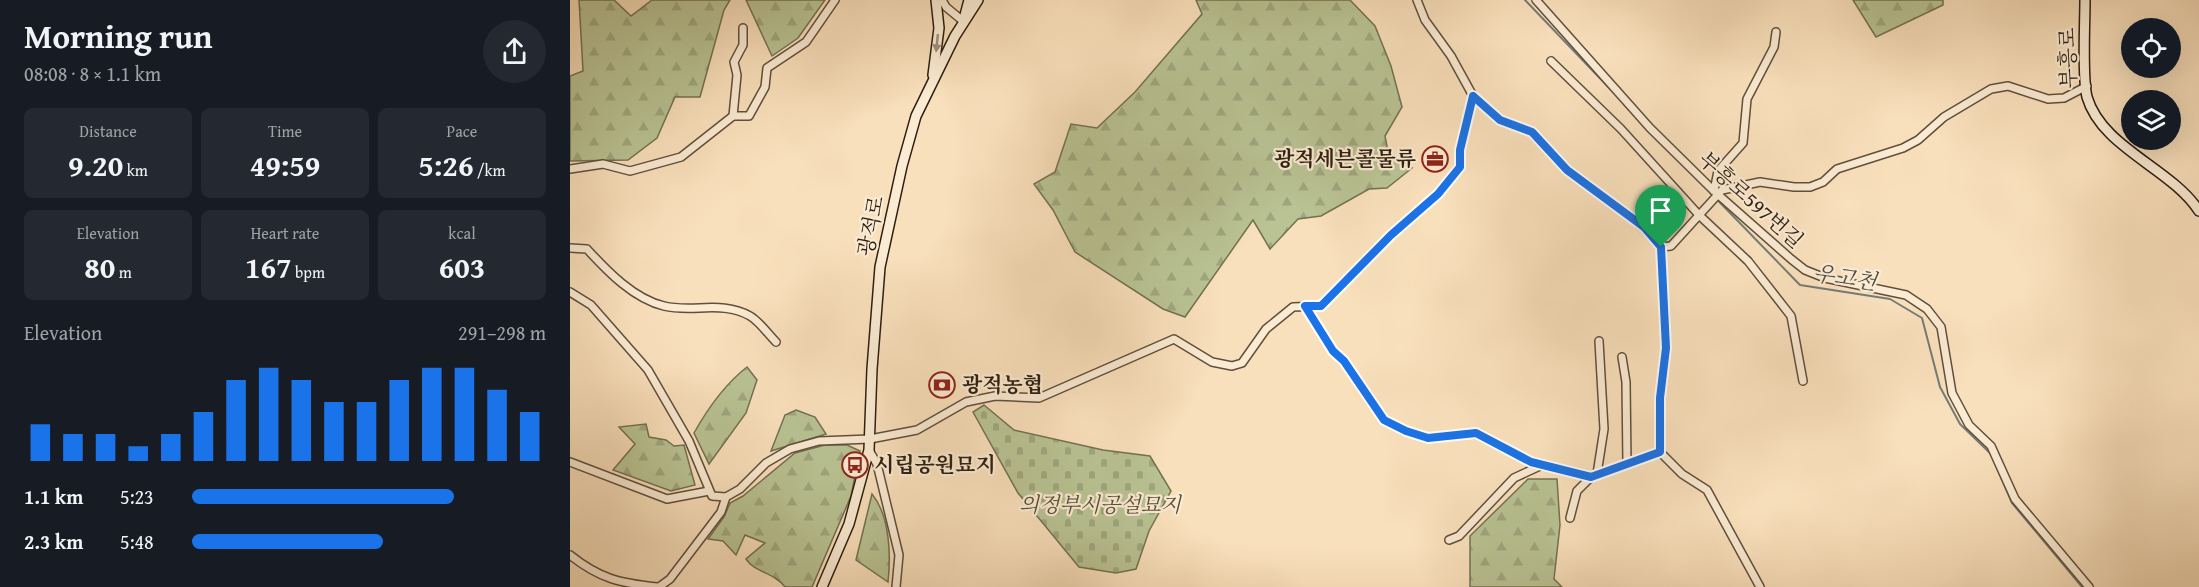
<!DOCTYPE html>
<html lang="en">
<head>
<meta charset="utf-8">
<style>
	body { margin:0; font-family:"Gentium Book Plus","Noto Serif KR",serif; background:#242831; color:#f1f3f6; height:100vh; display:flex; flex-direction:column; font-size:22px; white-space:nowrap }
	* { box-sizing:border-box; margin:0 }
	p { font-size:20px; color:#9ea1a6 }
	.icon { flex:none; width:33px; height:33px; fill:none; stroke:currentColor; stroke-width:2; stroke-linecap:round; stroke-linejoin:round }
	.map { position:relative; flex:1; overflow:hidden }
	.drawer { display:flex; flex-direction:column; background:#171b24; width:570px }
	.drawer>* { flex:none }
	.tools { position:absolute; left:1551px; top:18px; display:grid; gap:12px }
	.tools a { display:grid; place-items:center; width:60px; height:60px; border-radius:50%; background:#171b24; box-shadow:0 6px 24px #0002; font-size:30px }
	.pin { position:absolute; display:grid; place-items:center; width:51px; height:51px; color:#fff; margin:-62px -26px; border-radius:50% 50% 50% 0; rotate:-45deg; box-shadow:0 0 6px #0007 }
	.pin .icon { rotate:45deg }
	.round { display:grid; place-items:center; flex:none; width:63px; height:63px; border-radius:32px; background:#242831 }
	.headline { display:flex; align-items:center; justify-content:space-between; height:102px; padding:0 24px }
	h1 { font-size:33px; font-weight:700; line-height:45px }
	.stats { display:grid; grid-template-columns:repeat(3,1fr); gap:9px; height:102px; padding:6px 24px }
	.stats div { display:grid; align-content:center; border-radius:9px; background:#242831; text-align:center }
	.stats b { font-size:30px; font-weight:700 }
	.stats small { font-size:16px; font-weight:400 }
	.stats p { font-size:16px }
	.chart { height:168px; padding:12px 24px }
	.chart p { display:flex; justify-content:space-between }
	.chart svg { width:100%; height:108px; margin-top:6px; stroke:#1a73e8; stroke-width:6 }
	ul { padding:0 24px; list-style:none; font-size:20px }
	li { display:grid; grid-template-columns:96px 72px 1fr; align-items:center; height:45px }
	li i { height:15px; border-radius:8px; background:#1a73e8 }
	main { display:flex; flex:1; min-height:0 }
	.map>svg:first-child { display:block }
	.forest { fill:url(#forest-firs); stroke:#737152; stroke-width:1.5 }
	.cemetery { fill:url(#cemetery-stones); stroke:#737152; stroke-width:1.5 }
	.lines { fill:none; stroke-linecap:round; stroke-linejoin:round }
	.stream { stroke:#747c78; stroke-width:2 }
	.minor-casing { stroke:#604f3c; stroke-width:10 }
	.secondary-casing { stroke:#2d1f11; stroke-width:12 }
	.minor { stroke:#fbebd3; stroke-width:7 }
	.secondary { stroke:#fbebd3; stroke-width:9 }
	.oneway { fill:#9e8f7c }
	.route-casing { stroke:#fff; stroke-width:12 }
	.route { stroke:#1a73e8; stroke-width:8 }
	.labels { text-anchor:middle; stroke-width:4.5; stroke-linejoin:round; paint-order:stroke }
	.street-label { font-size:21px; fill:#2d1f11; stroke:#fbebd3 }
	.poi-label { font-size:21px; font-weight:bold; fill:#2d1f11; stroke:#fbebd3; text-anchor:start }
	.park-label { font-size:21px; font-style:italic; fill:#575038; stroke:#fbebd3 }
	.water-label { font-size:22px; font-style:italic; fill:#514e44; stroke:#fbebd3 }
</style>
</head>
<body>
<main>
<section class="drawer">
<div class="headline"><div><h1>Morning run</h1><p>08:08 · 8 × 1.1 km</p></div><a class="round"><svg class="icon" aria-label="share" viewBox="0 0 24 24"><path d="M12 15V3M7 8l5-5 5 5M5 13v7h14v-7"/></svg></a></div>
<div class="stats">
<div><p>Distance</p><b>9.20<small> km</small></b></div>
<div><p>Time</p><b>49:59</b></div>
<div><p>Pace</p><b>5:26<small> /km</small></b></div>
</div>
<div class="stats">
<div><p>Elevation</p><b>80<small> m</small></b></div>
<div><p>Heart rate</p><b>167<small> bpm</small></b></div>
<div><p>kcal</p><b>603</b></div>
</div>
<div class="chart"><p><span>Elevation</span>291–298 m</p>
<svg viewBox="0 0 160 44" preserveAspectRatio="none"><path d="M5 44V29M15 44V33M25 44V33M35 44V38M45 44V33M55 44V24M65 44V11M75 44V6M85 44V11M95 44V20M105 44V20M115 44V11M125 44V6M135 44V6M145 44V15M155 44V24"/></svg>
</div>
<ul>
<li><b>1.1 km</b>5:23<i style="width:74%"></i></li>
<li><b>2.3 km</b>5:48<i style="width:54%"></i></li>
</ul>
</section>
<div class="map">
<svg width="1629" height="587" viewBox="0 0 1629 587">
	<defs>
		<pattern id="forest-firs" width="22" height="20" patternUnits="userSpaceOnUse" patternTransform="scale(1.5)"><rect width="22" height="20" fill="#b9c394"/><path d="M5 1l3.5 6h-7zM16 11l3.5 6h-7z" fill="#9fa77f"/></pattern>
		<pattern id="cemetery-stones" width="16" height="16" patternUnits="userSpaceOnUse" patternTransform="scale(1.5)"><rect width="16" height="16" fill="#b9c394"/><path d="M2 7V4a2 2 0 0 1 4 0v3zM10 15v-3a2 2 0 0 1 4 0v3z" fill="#9fa77f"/></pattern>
	</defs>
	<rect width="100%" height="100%" fill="#f9e0bc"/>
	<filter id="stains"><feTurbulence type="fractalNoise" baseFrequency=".00333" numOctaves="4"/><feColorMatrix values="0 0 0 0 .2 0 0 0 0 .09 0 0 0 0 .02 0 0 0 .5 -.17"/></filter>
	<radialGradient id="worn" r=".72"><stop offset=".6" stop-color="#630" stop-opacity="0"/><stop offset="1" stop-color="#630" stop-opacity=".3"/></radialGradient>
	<g class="forest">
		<polygon points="9,0 44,0 61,16 82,0 160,0 154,10 130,97 105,97 87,138 58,160 0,161 0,76 13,71"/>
		<polygon points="176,0 255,0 228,38 202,56"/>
		<polygon points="626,0 780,0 805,26 821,66 832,107 815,136 819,157 842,168 817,188 799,189 751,216 728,219 700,249 683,220 615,317 593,309 505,252 483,210 464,184 485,172 501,124 527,128 565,92 632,14"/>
		<polygon points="1283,0 1373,0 1373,5 1306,37"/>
		<path d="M 177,367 L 187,380 L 176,413 L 139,464 L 124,433 C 138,408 154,385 177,367 Z"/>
		<polygon points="226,410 245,417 256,434 201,451 215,415"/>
		<polygon points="76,424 79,437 96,440 104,446 114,445 125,485 101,491 43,470 65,444 49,427"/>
		<path d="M 255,445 L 277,445 L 290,451 L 281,496 L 242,587 L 215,587 C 204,572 185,573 176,559 L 195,543 L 175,535 L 166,555 L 153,541 L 138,539 L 154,517 L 160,503 L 173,496 L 225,453 Z"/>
		<polygon points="958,479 987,479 990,525 984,579 992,587 900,587 900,536"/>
		<path d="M 302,494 C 320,516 321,555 318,582 L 286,560 Z"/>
	</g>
	<polygon class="cemetery" points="414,405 444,430 533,450 580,456 601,491 579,531 566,569 546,573 509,567 448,493 403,412"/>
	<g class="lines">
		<g class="stream">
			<polyline points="955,0 1045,94"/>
			<polyline points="1130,182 1230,285 1320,299 1352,318 1370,387 1390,424 1422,455"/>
			<polyline points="1425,463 1442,503 1512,587"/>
		</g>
		<g class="minor-casing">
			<g id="minor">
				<polyline points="372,0 376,7 393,21"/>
				<polyline points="966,0 1080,128 1144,191 1221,259 1235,270 1255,278 1336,295 1357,309 1371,327 1382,393 1399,425 1421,446 1445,499 1519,587"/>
				<polyline points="981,61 1051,129 1129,215 1178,261 1221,316 1233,381"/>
				<polyline points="163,116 167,75 164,62 173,45 173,28"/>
				<polyline points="0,169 33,164 60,171 111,157 163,116 179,116 195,87 197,68 236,42 265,0"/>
				<polyline points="1144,191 1148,171 1173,143 1177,99 1204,47 1206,32"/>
				<polyline points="1091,247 1101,246 1152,190 1190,182 1224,187 1240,187 1253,182 1267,169 1333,148 1348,140 1374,117 1421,89 1438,86 1478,99 1494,98 1517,86"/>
				<path d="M 0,248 L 17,249 C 37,271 64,299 94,306 C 123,313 152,300 180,316 C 189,321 198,334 206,342"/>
				<polyline points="0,292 21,305 78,370 119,441 142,496 156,497 170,489 196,463 220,449 249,441 300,439 347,430 396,402 425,396 469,398 604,339 642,362 662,366 672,363 696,329 723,307 751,306 821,235 868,194 890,167 890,150 903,96"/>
				<polyline points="735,306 763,351 774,361 814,420 836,431 858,438 906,433 961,462 1021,477 1090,452 1090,398 1096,348 1091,247 1074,227 997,170 962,132 930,120 903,96 881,56 855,20 847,0"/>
				<polyline points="1052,357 1056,382 1057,464"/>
				<polyline points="299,450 307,464 329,555 326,587"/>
				<polyline points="1090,452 1112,474 1137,490 1190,587"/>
				<polyline points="0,462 97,499 139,491"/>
				<polyline points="1027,474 1034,429 1029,341"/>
				<polyline points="1000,518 1007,491 1021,477"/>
				<polyline points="879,540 889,536 944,478 972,465"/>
				<path d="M 0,555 C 30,579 50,583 87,587"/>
				<polyline points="89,587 100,579 151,512 156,497"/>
			</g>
		</g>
		<g class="secondary-casing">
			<g id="secondary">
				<path d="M 1515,0 C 1515,23 1512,77 1517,97 C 1532,148 1601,168 1629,211"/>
				<polyline points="394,19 399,0"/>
				<polyline points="363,75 369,28 366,0"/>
				<polyline points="252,587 279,524 299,450 302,369 310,267 332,166 346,116 385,36 408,0"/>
			</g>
		</g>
		<use href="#minor" class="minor"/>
		<use href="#secondary" class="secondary"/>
	</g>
	<defs><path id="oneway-solid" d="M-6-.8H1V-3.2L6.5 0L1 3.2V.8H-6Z" transform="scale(1.5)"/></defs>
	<use class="oneway" href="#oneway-solid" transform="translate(367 43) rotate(96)"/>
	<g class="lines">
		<g class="route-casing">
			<polygon id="route" points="903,96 930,120 962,132 997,170 1074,227 1091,247 1096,348 1090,398 1090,452 1021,477 961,462 906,433 858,438 836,431 814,420 774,361 763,351 735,306 751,306 821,235 868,194 890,167 890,150"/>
		</g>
		<use href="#route" class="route"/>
	</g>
	<defs>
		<g id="office-ring" transform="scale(1.35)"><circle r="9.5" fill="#fbebd3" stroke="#8f2418" stroke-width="1.5"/><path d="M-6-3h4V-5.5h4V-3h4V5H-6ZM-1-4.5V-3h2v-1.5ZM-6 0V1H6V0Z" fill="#8f2418"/></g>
		<g id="bank-ring" transform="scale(1.35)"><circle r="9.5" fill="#fbebd3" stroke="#8f2418" stroke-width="1.5"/><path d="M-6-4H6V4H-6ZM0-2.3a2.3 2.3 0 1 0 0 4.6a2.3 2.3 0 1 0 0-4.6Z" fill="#8f2418"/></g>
		<g id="bus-ring" transform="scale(1.35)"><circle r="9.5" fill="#fbebd3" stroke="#8f2418" stroke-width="1.5"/><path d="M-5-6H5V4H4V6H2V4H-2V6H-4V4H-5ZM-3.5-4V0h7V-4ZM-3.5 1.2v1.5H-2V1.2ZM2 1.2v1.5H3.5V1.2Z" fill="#8f2418"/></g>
	</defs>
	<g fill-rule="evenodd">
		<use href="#office-ring" x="865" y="159"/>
		<use href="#bank-ring" x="372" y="385"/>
		<use href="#bus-ring" x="285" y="465"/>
	</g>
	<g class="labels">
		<g class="street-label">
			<text transform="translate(1498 58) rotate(-92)" y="7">부흥로</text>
			<text transform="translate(1181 200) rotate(42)" y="7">부흥로597번길</text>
			<text transform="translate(301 226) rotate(-79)" y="7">광적로</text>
		</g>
		<g class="poi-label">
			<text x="846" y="166" text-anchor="end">광적세븐콜물류</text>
			<text x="392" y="392">광적농협</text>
			<text x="304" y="472">시립공원묘지</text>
		</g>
		<g class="park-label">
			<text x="530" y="512">의정부시공설묘지</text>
		</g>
		<g class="water-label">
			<text transform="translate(1275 277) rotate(9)" y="8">우고천</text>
		</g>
	</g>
	<rect width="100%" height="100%" filter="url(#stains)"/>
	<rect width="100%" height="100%" fill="url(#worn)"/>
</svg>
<div class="tools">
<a><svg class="icon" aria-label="locate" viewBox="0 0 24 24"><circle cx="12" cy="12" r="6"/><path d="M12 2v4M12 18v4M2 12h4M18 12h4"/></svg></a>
<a><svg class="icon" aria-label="layers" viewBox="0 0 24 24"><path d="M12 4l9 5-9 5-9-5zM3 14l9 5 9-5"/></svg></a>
</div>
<div class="pin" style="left:1091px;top:247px;background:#1e9e55"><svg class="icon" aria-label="arrive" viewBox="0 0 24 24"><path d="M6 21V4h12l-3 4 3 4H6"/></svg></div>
</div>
</main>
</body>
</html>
